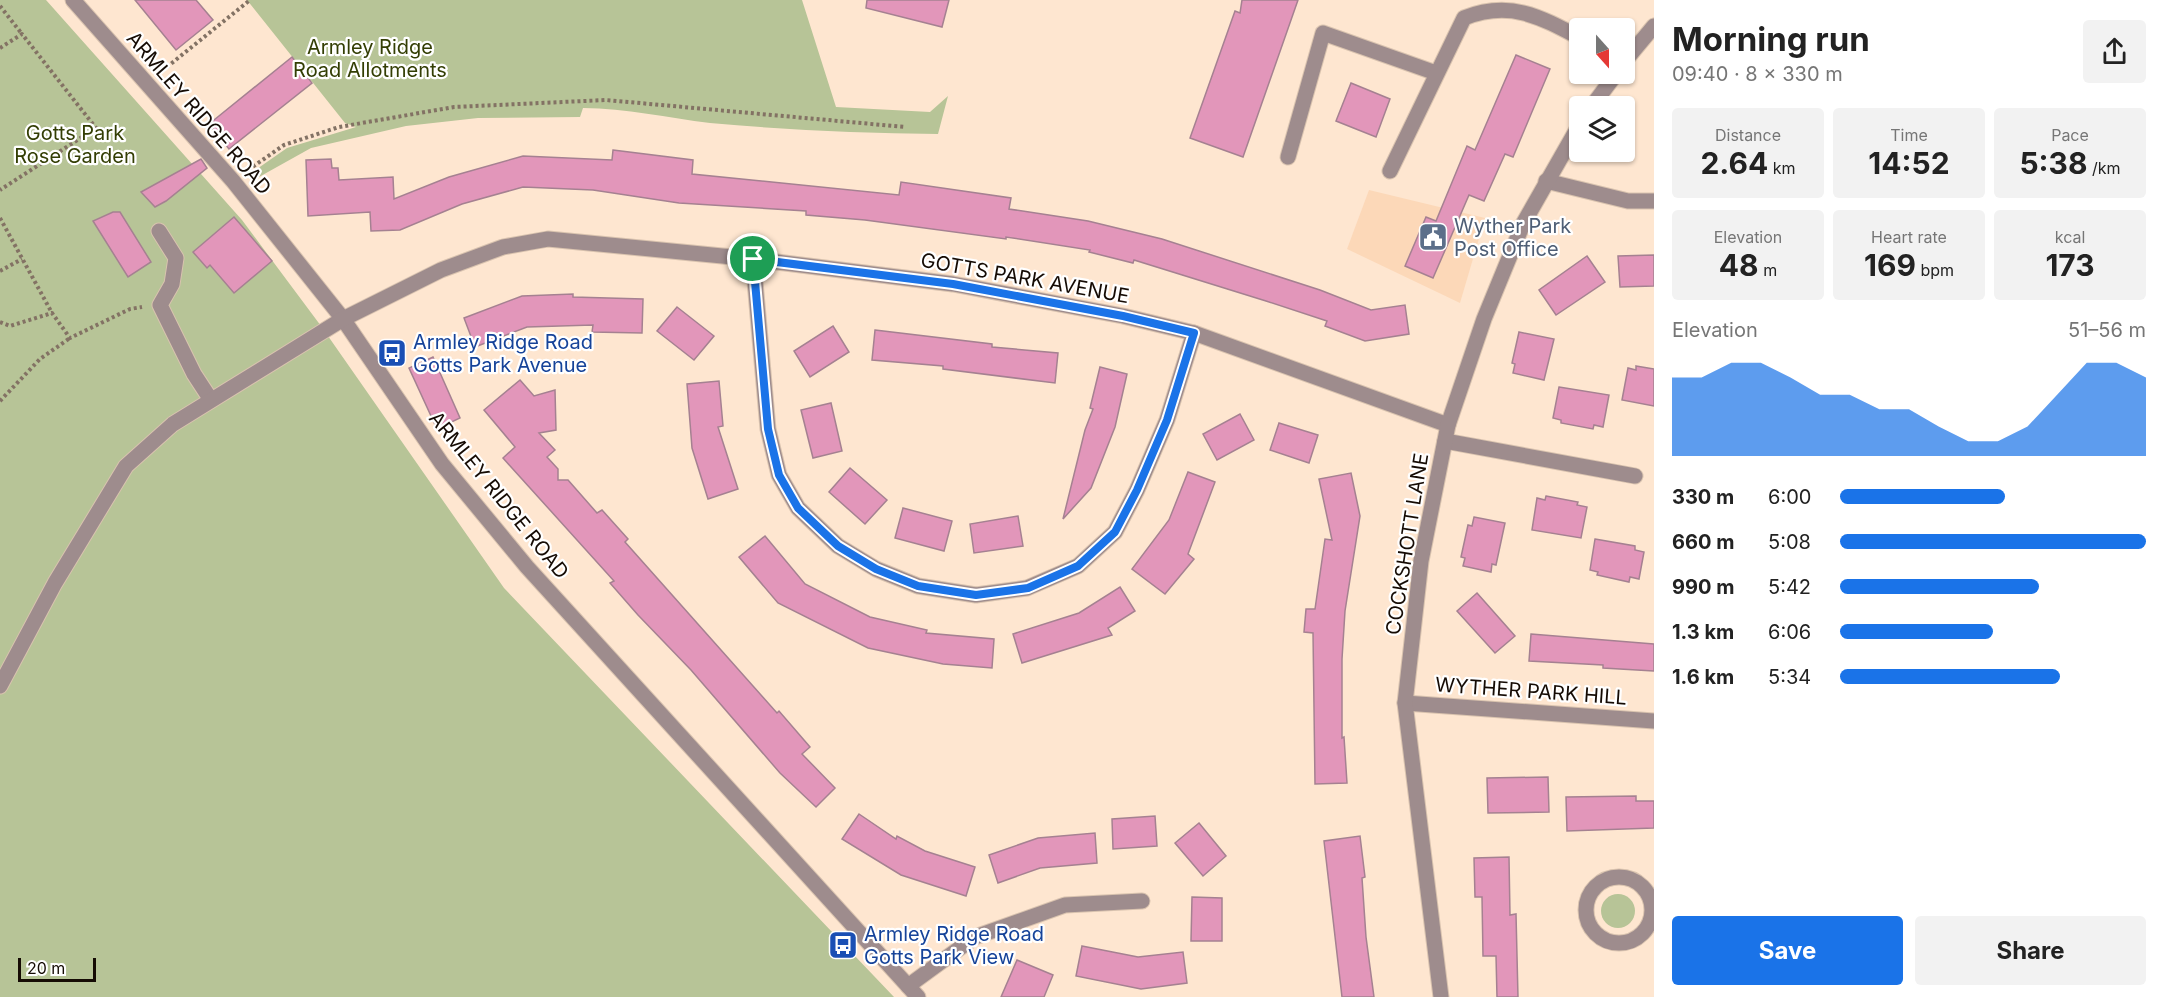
<!DOCTYPE html>
<html lang="en">
<head>
<meta charset="utf-8">
<style>
	body { margin:0; font-family:Inter,sans-serif; background:#f2f2f2; color:#222; height:100vh; display:flex; flex-direction:column; font-size:22px; white-space:nowrap }
	* { box-sizing:border-box; margin:0 }
	p { font-size:20px; color:#767676 }
	.icon { flex:none; width:33px; height:33px; fill:none; stroke:currentColor; stroke-width:2; stroke-linecap:round; stroke-linejoin:round }
	.map { position:relative; flex:1; overflow:hidden }
	.sheet { display:flex; flex-direction:column; background:#fff; width:510px }
	.sheet>* { flex:none }
	.needle { width:39px; rotate:159deg }
	.buttons { position:absolute; left:1569px; top:18px; display:grid; gap:12px }
	.buttons a { display:grid; place-items:center; width:66px; height:66px; border-radius:6px; background:#fff; box-shadow:0 2px 4px #0004; font-size:30px }
	.scale { position:absolute; left:18px; bottom:15px; width:78px; box-sizing:border-box; padding-left:6px; border:3px solid #150b04; border-top:0; font-size:16px; line-height:21px; white-space:nowrap; color:#150b04; -webkit-text-stroke:4px #fff; paint-order:stroke }
	.pin { position:absolute; display:grid; place-items:center; width:51px; height:51px; color:#fff; margin:-26px; border:3px solid #fff; border-radius:50%; box-shadow:0 2px 6px #0007 }
	.round { display:grid; place-items:center; flex:none; width:63px; height:63px; border-radius:6px; background:#f2f2f2 }
	.overview { display:flex; align-items:center; justify-content:space-between; height:102px; padding:0 18px }
	h1 { font-size:33px; font-weight:700; line-height:45px }
	.stats { display:grid; grid-template-columns:repeat(3,1fr); gap:9px; height:102px; padding:6px 18px }
	.stats div { display:grid; align-content:center; border-radius:6px; background:#f2f2f2; text-align:center }
	.stats b { font-size:30px; font-weight:700 }
	.stats small { font-size:16px; font-weight:400 }
	.stats p { font-size:16px }
	.chart { height:168px; padding:12px 18px }
	.chart p { display:flex; justify-content:space-between }
	.chart svg { width:100%; height:108px; margin-top:6px; fill:#1a73e8; opacity:.7 }
	.cta { display:flex; gap:12px; margin-top:auto; padding:12px 18px }
	.cta a { flex:1; height:69px; border-radius:6px; background:#1a73e8; color:#fff; font-size:24px; font-weight:700; line-height:69px; text-align:center }
	.cta a+a { background:#f2f2f2; color:#222 }
	ul { padding:0 18px; list-style:none; font-size:20px }
	li { display:grid; grid-template-columns:96px 72px 1fr; align-items:center; height:45px }
	li i { height:15px; border-radius:8px; background:#1a73e8 }
	main { display:flex; flex:1; min-height:0 }
	.map>svg:first-child { display:block }
	.built { fill:#fcd8b8 }
	.green { fill:#b7c497 }
	.building { fill:#e296ba; stroke:#a58191; stroke-width:1.5 }
	.lines { fill:none; stroke-linecap:round; stroke-linejoin:round }
	.minor-casing { stroke:#d9c3af; stroke-width:17 }
	.path { stroke:#837264; stroke-width:4; stroke-dasharray:3 3; stroke-linecap:butt }
	.minor { stroke:#9e8c8d; stroke-width:15 }
	.route-casing { stroke:#fff; stroke-width:12 }
	.route { stroke:#1a73e8; stroke-width:8 }
	.labels { text-anchor:middle; stroke-width:4.5; stroke-linejoin:round; paint-order:stroke }
	.park-label { font-size:20px; fill:#333e04; stroke:#fff }
	.street-label { font-size:20px; fill:#150b04; stroke:#fff }
	.service-label { font-size:20px; fill:#4e5e75; stroke:#fff; text-anchor:start }
	.transit-label { font-size:20px; fill:#164399; stroke:#fff; text-anchor:start }
</style>
</head>
<body>
<main>
<div class="map">
<svg width="1654" height="997" viewBox="0 0 1654 997">
	<rect width="100%" height="100%" fill="#fee6d0"/>
	<polygon class="built" points="1369,190 1485,218 1460,303 1347,249"/>
	<g class="green">
		<polygon points="0,0 46,0 242,220 321,326 504,588 894,997 0,997"/>
		<path d="M 247,0 L 802,0 L 836,107 L 930,112 L 948,96 L 938,134 C 862,133 786,130 710,123 C 668,118 626,108 583,108 L 580,117 L 478,118 L 406,126 L 311,148 L 259,177 L 254,171 L 287,148 L 356,127 L 345,123 Z"/>
		<circle cx="1618" cy="911" r="17"/>
	</g>
	<g class="building">
		<polygon points="135,0 196,0 213,20 176,50"/>
		<polygon points="867,0 949,0 942,27 866,8"/>
		<polygon points="1242,0 1298,0 1243,157 1190,138 1235,11 1240,13"/>
		<polygon points="1516,55 1550,69 1513,157 1505,154 1484,201 1469,195 1433,278 1405,266 1426,217 1436,221 1467,146 1475,150"/>
		<polygon points="292,57 312,83 229,149 209,124"/>
		<polygon points="1351,83 1390,99 1376,137 1336,121"/>
		<polygon points="613,150 693,160 692,174 899,195 901,182 1011,198 1009,209 1088,221 1162,239 1320,290 1371,310 1405,305 1409,334 1365,341 1325,326 1327,321 1266,301 1134,260 1133,263 1089,252 1090,250 1006,237 1006,239 865,220 806,215 806,211 679,203 593,190 523,187 462,204 400,230 371,231 370,212 308,216 306,160 331,159 332,168 338,168 339,180 393,177 394,199 449,177 523,156 612,160"/>
		<polygon points="201,159 207,168 166,201 155,207 141,192"/>
		<polygon points="113,212 120,212 151,262 128,277 93,221"/>
		<polygon points="234,217 272,261 234,293 210,265 207,268 193,252"/>
		<polygon points="1654,255 1654,286 1620,287 1618,256"/>
		<polygon points="1587,256 1605,282 1556,315 1539,290"/>
		<polygon points="573,294 573,297 643,299 642,333 592,332 593,325 527,327 475,347 464,318 522,296"/>
		<polygon points="677,307 714,336 694,360 657,331"/>
		<polygon points="833,326 849,352 810,377 794,351"/>
		<polygon points="875,330 992,344 992,347 1058,353 1055,383 943,369 943,366 872,360"/>
		<polygon points="1519,332 1554,339 1544,380 1513,373 1515,364 1512,363"/>
		<polygon points="433,357 460,418 437,429 409,368"/>
		<polygon points="1636,366 1654,369 1654,406 1622,400 1628,368 1636,370"/>
		<polygon points="1100,367 1127,374 1115,427 1091,488 1063,519 1085,430 1093,409 1090,408"/>
		<polygon points="520,380 534,396 555,390 556,430 539,433 555,450 547,457 558,469 558,480 568,480 597,513 602,510 628,539 625,542 777,713 779,711 810,747 802,754 835,788 816,807 780,773 691,670 638,615 610,583 614,581 503,458 515,447 484,410"/>
		<polygon points="719,381 723,426 718,427 738,489 708,499 692,448 687,384"/>
		<polygon points="1559,387 1609,395 1603,427 1594,425 1593,429 1561,423 1561,420 1553,418"/>
		<polygon points="831,403 842,451 813,458 801,410"/>
		<polygon points="1240,414 1254,440 1217,460 1203,434"/>
		<polygon points="1279,423 1318,435 1309,463 1270,450"/>
		<polygon points="850,468 887,500 865,524 829,492"/>
		<polygon points="1188,472 1215,482 1188,554 1194,559 1165,594 1132,569 1169,520"/>
		<polygon points="1351,473 1360,516 1345,611 1342,659 1342,738 1344,737 1347,783 1315,784 1313,633 1304,632 1306,609 1315,609 1325,539 1332,540 1319,479"/>
		<polygon points="1546,496 1578,502 1577,505 1587,507 1581,538 1532,530 1537,498 1545,500"/>
		<polygon points="903,508 952,521 944,551 895,538"/>
		<polygon points="1018,516 1023,546 974,553 970,524"/>
		<polygon points="1474,517 1505,523 1496,565 1492,564 1491,572 1463,566 1465,558 1461,557 1468,525 1472,526"/>
		<polygon points="765,536 805,584 870,617 927,630 926,633 994,639 992,668 943,664 868,648 778,603 739,557"/>
		<polygon points="1595,539 1635,546 1635,550 1644,552 1639,579 1630,577 1629,582 1597,575 1598,572 1590,570"/>
		<polygon points="1120,587 1135,611 1108,628 1112,635 1022,663 1013,634 1079,613"/>
		<polygon points="1477,593 1515,636 1495,653 1457,611"/>
		<polygon points="1531,634 1654,644 1654,671 1603,668 1603,665 1529,661"/>
		<polygon points="1548,777 1549,812 1488,813 1487,778"/>
		<polygon points="1636,796 1636,801 1654,801 1654,828 1567,831 1566,797"/>
		<polygon points="859,814 896,839 897,836 925,851 975,867 966,896 901,875 842,839"/>
		<polygon points="1155,816 1157,846 1113,849 1112,819"/>
		<polygon points="1199,823 1226,856 1203,876 1175,843"/>
		<polygon points="1095,833 1097,863 1040,868 998,883 989,855 1038,838"/>
		<polygon points="1360,836 1365,877 1362,878 1366,937 1374,997 1342,997 1324,841"/>
		<polygon points="1509,857 1510,915 1516,914 1518,997 1497,997 1496,956 1483,956 1482,897 1475,897 1474,858"/>
		<polygon points="1192,897 1222,898 1222,941 1191,941"/>
		<polygon points="1082,946 1138,957 1183,952 1187,983 1141,989 1076,976"/>
		<polygon points="1017,960 1053,975 1044,997 1001,997"/>
	</g>
	<g class="lines">
		<g class="minor-casing">
			<g id="minor">
				<polyline points="73,0 233,181 343,319 442,464 527,567 918,997"/>
				<polyline points="1624,62 1654,26"/>
				<polyline points="1592,106 1616,74"/>
				<polyline points="1288,157 1323,33 1436,73"/>
				<path d="M 1390,171 L 1464,18 C 1509,0 1539,16 1580,38"/>
				<polyline points="1546,181 1628,201 1654,201"/>
				<polyline points="159,231 176,258 172,284 160,305 194,374 211,400"/>
				<polyline points="753,259 768,429 779,475 798,508 838,546 876,569 918,586 976,595 1027,588 1078,566 1115,532 1137,490 1167,420 1194,333"/>
				<polyline points="1445,441 1635,476"/>
				<polyline points="0,686 55,583 126,466 173,424 343,319 441,270 503,247 548,239 753,259 953,284 1123,316 1194,333 1448,425"/>
				<polyline points="1405,703 1654,721"/>
				<circle cx="1619" cy="910" r="33"/>
				<polyline points="908,986 975,937 1065,905 1142,901"/>
				<polyline points="1441,997 1405,703 1421,561 1448,425 1484,319 1523,224 1580,124"/>
			</g>
		</g>
		<g class="path">
			<polyline points="0,6 22,34"/>
			<polyline points="0,48 22,34 96,128 0,190"/>
			<polyline points="162,71 250,0"/>
			<polyline points="248,170 284,145 339,127 454,107 606,100 905,127"/>
			<polyline points="0,218 52,313"/>
			<polyline points="0,271 22,259"/>
			<polyline points="0,322 10,326 52,313 70,338 130,309 142,307"/>
			<polyline points="0,401 40,359 70,338"/>
		</g>
		<use href="#minor" class="minor"/>
	</g>
	<g class="lines">
		<g class="route-casing">
			<polygon id="route" points="753,259 953,284 1123,316 1194,333 1167,420 1137,490 1115,532 1078,566 1028,588 976,595 918,586 876,569 838,546 798,508 779,475 768,429"/>
		</g>
		<use href="#route" class="route"/>
	</g>
	<defs>
		<g id="civic-square" transform="scale(1.5)"><rect x="-9" y="-9" width="18" height="18" rx="4" fill="#5c6f8a" stroke="#fff"/><path d="M-.6-6.5H3V-4.5H.6V-3L4-1V1h2V6H-6V1h2V-1L-.6-3ZM-1.2 2.5V6h2.4V2.5Z" fill="#fff"/></g>
		<g id="bus-square" transform="scale(1.5)"><rect x="-9" y="-9" width="18" height="18" rx="4" fill="#1a4fb4" stroke="#fff"/><path d="M-5-6H5V4H4V6H2V4H-2V6H-4V4H-5ZM-3.5-4V0h7V-4ZM-3.5 1.2v1.5H-2V1.2ZM2 1.2v1.5H3.5V1.2Z" fill="#fff"/></g>
	</defs>
	<g fill-rule="evenodd">
		<use href="#civic-square" x="1433" y="237"/>
		<use href="#bus-square" x="392" y="353"/>
		<use href="#bus-square" x="843" y="945"/>
	</g>
	<g class="labels">
		<g class="park-label">
			<text x="370" y="54">Armley Ridge<tspan x="370" dy="23">Road Allotments</tspan></text>
			<text x="75" y="140">Gotts Park<tspan x="75" dy="23">Rose Garden</tspan></text>
		</g>
		<g class="street-label">
			<text transform="translate(199 113) rotate(49)" y="7">ARMLEY RIDGE ROAD</text>
			<text transform="translate(1025 278) rotate(10)" y="7">GOTTS PARK AVENUE</text>
			<text transform="translate(499 495) rotate(51)" y="7">ARMLEY RIDGE ROAD</text>
			<text transform="translate(1407 544) rotate(-81)" y="7">COCKSHOTT LANE</text>
			<text transform="translate(1531 691) rotate(4)" y="7">WYTHER PARK HILL</text>
		</g>
		<g class="service-label">
			<text x="1454" y="233">Wyther Park<tspan x="1454" dy="23">Post Office</tspan></text>
		</g>
		<g class="transit-label">
			<text x="413" y="349">Armley Ridge Road<tspan x="413" dy="23">Gotts Park Avenue</tspan></text>
			<text x="864" y="941">Armley Ridge Road<tspan x="864" dy="23">Gotts Park View</tspan></text>
		</g>
	</g>
</svg>
<div class="buttons">
<a><svg class="needle" viewBox="-14 -14 28 28"><path d="M0-13l5 13h-10z" fill="#e53935"/><path d="M0 13l5-13h-10z" fill="#767676"/></svg></a>
<a><svg class="icon" aria-label="layers" viewBox="0 0 24 24"><path d="M12 4l9 5-9 5-9-5zM3 14l9 5 9-5"/></svg></a>
</div>
<div class="scale">20 m</div>
<div class="pin" style="left:753px;top:259px;background:#1e9e55"><svg class="icon" aria-label="arrive" viewBox="0 0 24 24"><path d="M6 21V4h12l-3 4 3 4H6"/></svg></div>
</div>
<section class="sheet">
<div class="overview"><div><h1>Morning run</h1><p>09:40 · 8 × 330 m</p></div><a class="round"><svg class="icon" aria-label="share" viewBox="0 0 24 24"><path d="M12 15V3M7 8l5-5 5 5M5 13v7h14v-7"/></svg></a></div>
<div class="stats">
<div><p>Distance</p><b>2.64<small> km</small></b></div>
<div><p>Time</p><b>14:52</b></div>
<div><p>Pace</p><b>5:38<small> /km</small></b></div>
</div>
<div class="stats">
<div><p>Elevation</p><b>48<small> m</small></b></div>
<div><p>Heart rate</p><b>169<small> bpm</small></b></div>
<div><p>kcal</p><b>173</b></div>
</div>
<div class="chart"><p><span>Elevation</span>51–56 m</p>
<svg viewBox="0 0 160 44" preserveAspectRatio="none"><path d="M0 44V12L10 12L20 6L30 6L40 12L50 19L60 19L70 25L80 25L90 32L100 38L110 38L120 32L130 19L140 6L150 6L160 12V44z"/></svg>
</div>
<ul>
<li><b>330 m</b>6:00<i style="width:54%"></i></li>
<li><b>660 m</b>5:08<i style="width:100%"></i></li>
<li><b>990 m</b>5:42<i style="width:65%"></i></li>
<li><b>1.3 km</b>6:06<i style="width:50%"></i></li>
<li><b>1.6 km</b>5:34<i style="width:72%"></i></li>
</ul>
<div class="cta"><a>Save</a><a>Share</a></div>
</section>
</main>
</body>
</html>
